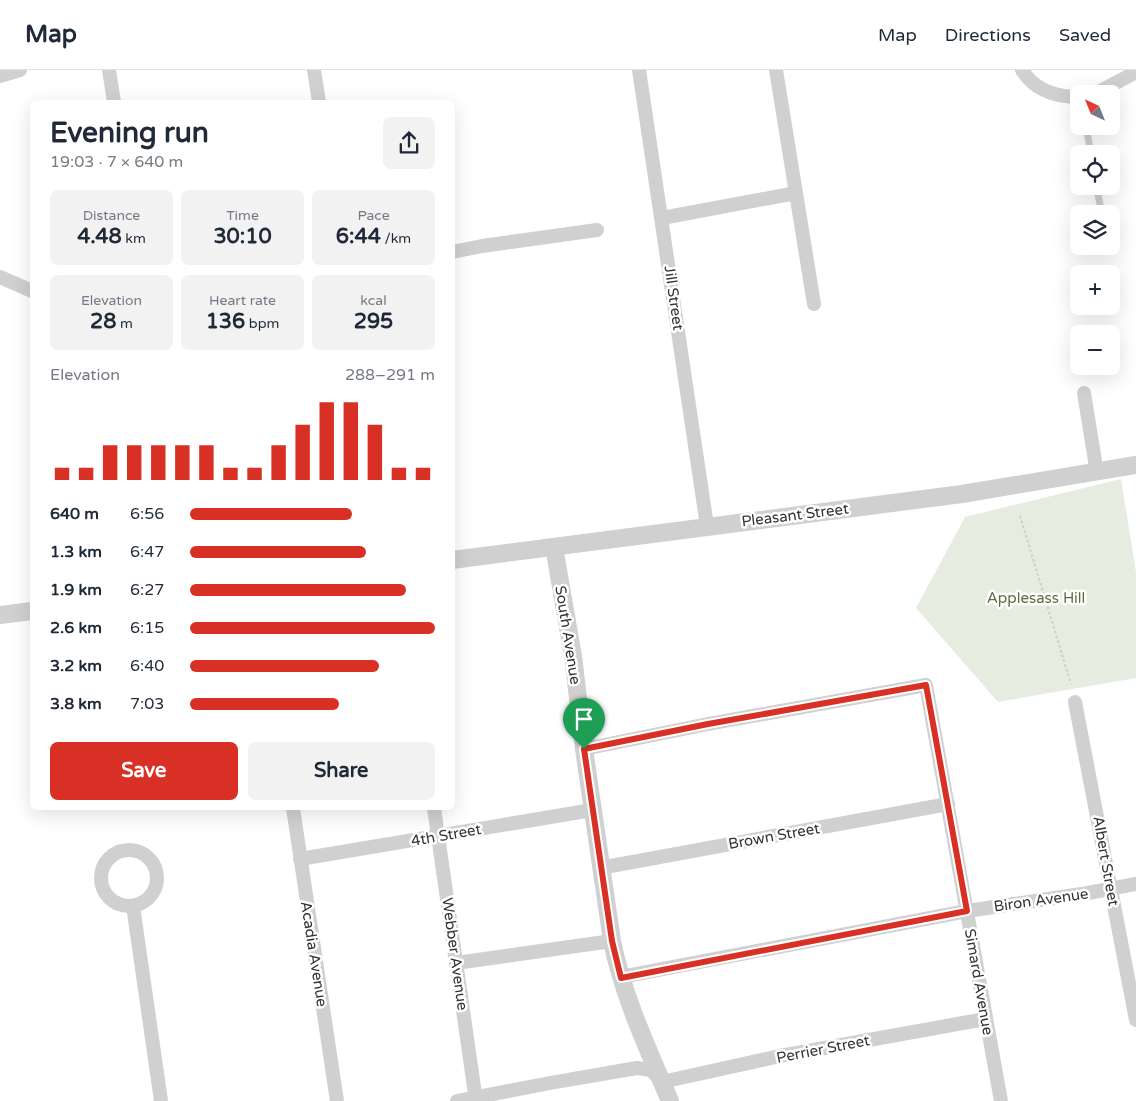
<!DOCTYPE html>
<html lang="en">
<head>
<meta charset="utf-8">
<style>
	body { margin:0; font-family:"Varela Round",sans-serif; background:#f2f2f3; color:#1f2937; height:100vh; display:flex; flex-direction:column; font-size:19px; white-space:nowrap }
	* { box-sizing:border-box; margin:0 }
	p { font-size:16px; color:#747a83 }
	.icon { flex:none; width:28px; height:28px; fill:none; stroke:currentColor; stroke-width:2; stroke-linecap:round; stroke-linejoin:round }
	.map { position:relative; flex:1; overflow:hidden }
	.details { position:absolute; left:30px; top:30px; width:425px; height:710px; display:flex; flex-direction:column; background:#fff; border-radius:8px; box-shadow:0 5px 20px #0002 }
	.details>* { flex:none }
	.needle { width:32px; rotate:317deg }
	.controls { position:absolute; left:1070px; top:15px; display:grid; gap:10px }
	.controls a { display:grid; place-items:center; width:50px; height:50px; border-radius:8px; background:#fff; box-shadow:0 5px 20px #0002; font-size:25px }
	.pin { position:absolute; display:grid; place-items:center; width:42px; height:42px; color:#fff; margin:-51px -21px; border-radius:50% 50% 50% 0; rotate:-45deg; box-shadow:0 0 5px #0007 }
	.pin .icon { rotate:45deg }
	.round { display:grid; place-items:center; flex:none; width:52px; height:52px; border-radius:8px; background:#f2f2f3 }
	.headline { display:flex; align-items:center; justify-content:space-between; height:85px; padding:0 20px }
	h1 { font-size:28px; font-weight:700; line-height:38px }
	.stats { display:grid; grid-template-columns:repeat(3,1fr); gap:8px; height:85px; padding:5px 20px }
	.stats div { display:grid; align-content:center; border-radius:8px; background:#f2f2f3; text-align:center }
	.stats b { font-size:21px; font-weight:700 }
	.stats small { font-size:14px; font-weight:400 }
	.stats p { font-size:14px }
	.chart { height:140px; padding:10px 20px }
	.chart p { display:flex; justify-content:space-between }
	.chart svg { width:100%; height:90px; margin-top:5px; stroke:#d93025; stroke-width:6 }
	.cta { display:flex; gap:10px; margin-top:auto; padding:10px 20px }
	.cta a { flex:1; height:58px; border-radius:8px; background:#d93025; color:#fff; font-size:20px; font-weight:700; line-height:58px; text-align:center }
	.cta a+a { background:#f2f2f3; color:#1f2937 }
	ul { padding:0 20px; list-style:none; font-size:16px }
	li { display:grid; grid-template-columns:80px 60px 1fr; align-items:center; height:38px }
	li i { height:12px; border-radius:6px; background:#d93025 }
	header { display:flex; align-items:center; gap:30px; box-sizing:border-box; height:70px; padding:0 25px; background:#fff; border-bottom:1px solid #e0e1e3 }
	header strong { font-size:24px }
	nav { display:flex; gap:28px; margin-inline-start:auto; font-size:18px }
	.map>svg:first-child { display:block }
	.green { fill:#e6ecdf }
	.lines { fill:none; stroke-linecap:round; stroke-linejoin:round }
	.path { stroke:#cdcdcd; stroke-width:2; stroke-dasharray:2.5 2.5; stroke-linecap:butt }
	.service { stroke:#d0d0d0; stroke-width:7 }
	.minor { stroke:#d0d0d0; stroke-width:14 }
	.tertiary { stroke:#d0d0d0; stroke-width:18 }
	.route-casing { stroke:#fff; stroke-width:10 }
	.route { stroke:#d93025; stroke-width:6 }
	.labels { text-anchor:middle; stroke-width:5; stroke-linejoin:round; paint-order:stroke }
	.street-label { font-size:15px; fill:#333; stroke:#fff }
	.park-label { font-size:15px; fill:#56703f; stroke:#fff }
</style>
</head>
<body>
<header>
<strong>Map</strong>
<nav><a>Map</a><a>Directions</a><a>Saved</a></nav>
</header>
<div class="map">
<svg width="1136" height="1031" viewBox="0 0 1136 1031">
	<rect width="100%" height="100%" fill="#fff"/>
	<polygon class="green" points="1121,409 1136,502 1136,608 998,632 916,538 965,447"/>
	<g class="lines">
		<polyline class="path" points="1020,446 1071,614"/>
		<g class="service">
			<polyline points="1086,56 1091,84"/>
			<polyline points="1096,116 1100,134"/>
		</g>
		<g class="minor">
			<polyline points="109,0 114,32"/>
			<polyline points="314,0 319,32"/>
			<polyline points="639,0 707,456"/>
			<polyline points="776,0 814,234"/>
			<path d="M 1022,0 C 1035,21 1056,27 1079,27"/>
			<polyline points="0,6 20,0"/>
			<polyline points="1095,24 1136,2"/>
			<polyline points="662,148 796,123"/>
			<polyline points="452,182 482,176 597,160"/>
			<polyline points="0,207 32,221"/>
			<polyline points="1084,323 1095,391 1095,402"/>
			<polyline points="1075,632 1136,950"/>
			<polyline points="584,679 708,654 926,615 1001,1031"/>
			<polyline points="293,738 337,1031"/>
			<polyline points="434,738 476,1031"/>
			<circle cx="129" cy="808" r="28"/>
			<polyline points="300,789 592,740"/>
			<polyline points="600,798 948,734"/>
			<polyline points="133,836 161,1031"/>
			<polyline points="456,893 612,871"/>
			<polyline points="621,907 967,841 1088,823 1136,814"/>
			<polyline points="457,1031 550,1013 637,998 651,1000 662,1012 780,986 985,949"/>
		</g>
		<g class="tertiary">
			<path d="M 554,477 L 573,586 L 584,679 L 612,871 C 623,926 648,979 670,1031"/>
			<polyline points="452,490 962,424 1136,395"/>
			<polyline points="0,545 32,541"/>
		</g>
	</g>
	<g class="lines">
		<g class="route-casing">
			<polygon id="route" points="926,615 967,841 621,908 612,871 584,679 708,654"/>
		</g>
		<use href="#route" class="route"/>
	</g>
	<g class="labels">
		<g class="street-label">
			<text transform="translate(674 228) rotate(82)" y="5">Jill Street</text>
			<text transform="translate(795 445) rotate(-7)" y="5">Pleasant Street</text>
			<text transform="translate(568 565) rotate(81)" y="5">South Avenue</text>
			<text transform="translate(446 765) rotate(-10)" y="5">4th Street</text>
			<text transform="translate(774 766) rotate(-10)" y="5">Brown Street</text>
			<text transform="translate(1106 791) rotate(80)" y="5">Albert Street</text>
			<text transform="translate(1041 830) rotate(-8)" y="5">Biron Avenue</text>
			<text transform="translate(314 884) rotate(81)" y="5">Acadia Avenue</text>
			<text transform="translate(455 884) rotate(82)" y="5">Webber Avenue</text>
			<text transform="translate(979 912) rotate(80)" y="5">Simard Avenue</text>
			<text transform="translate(823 979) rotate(-11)" y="5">Perrier Street</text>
		</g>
		<g class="park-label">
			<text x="1036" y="533">Applesass Hill</text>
		</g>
	</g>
</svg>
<div class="controls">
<a><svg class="needle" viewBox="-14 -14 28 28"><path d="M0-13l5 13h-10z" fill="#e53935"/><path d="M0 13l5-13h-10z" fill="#747a83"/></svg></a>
<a><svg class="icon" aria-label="locate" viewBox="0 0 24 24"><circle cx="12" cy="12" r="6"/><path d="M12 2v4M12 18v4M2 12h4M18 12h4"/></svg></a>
<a><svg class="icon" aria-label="layers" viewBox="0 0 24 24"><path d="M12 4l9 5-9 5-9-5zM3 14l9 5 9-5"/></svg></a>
<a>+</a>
<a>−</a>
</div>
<div class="pin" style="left:584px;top:679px;background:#1e9e55"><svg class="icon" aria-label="arrive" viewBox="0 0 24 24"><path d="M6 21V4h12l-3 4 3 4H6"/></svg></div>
<section class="details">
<div class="headline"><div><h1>Evening run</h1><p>19:03 · 7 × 640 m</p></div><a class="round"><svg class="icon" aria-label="share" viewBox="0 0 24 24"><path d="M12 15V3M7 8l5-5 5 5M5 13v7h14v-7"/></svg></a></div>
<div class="stats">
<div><p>Distance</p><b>4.48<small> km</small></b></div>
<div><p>Time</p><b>30:10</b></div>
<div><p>Pace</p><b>6:44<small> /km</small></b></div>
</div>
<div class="stats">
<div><p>Elevation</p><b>28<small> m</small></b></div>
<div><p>Heart rate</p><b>136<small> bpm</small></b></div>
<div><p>kcal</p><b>295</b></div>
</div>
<div class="chart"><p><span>Elevation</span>288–291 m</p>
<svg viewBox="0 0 160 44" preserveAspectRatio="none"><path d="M5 44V38M15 44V38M25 44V27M35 44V27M45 44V27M55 44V27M65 44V27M75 44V38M85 44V38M95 44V27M105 44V17M115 44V6M125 44V6M135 44V17M145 44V38M155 44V38"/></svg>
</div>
<ul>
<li><b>640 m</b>6:56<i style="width:66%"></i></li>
<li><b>1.3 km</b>6:47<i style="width:72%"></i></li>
<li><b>1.9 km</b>6:27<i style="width:88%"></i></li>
<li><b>2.6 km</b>6:15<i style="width:100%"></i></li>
<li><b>3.2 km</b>6:40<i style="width:77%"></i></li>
<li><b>3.8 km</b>7:03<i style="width:61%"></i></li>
</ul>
<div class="cta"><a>Save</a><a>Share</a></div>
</section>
</div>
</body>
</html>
